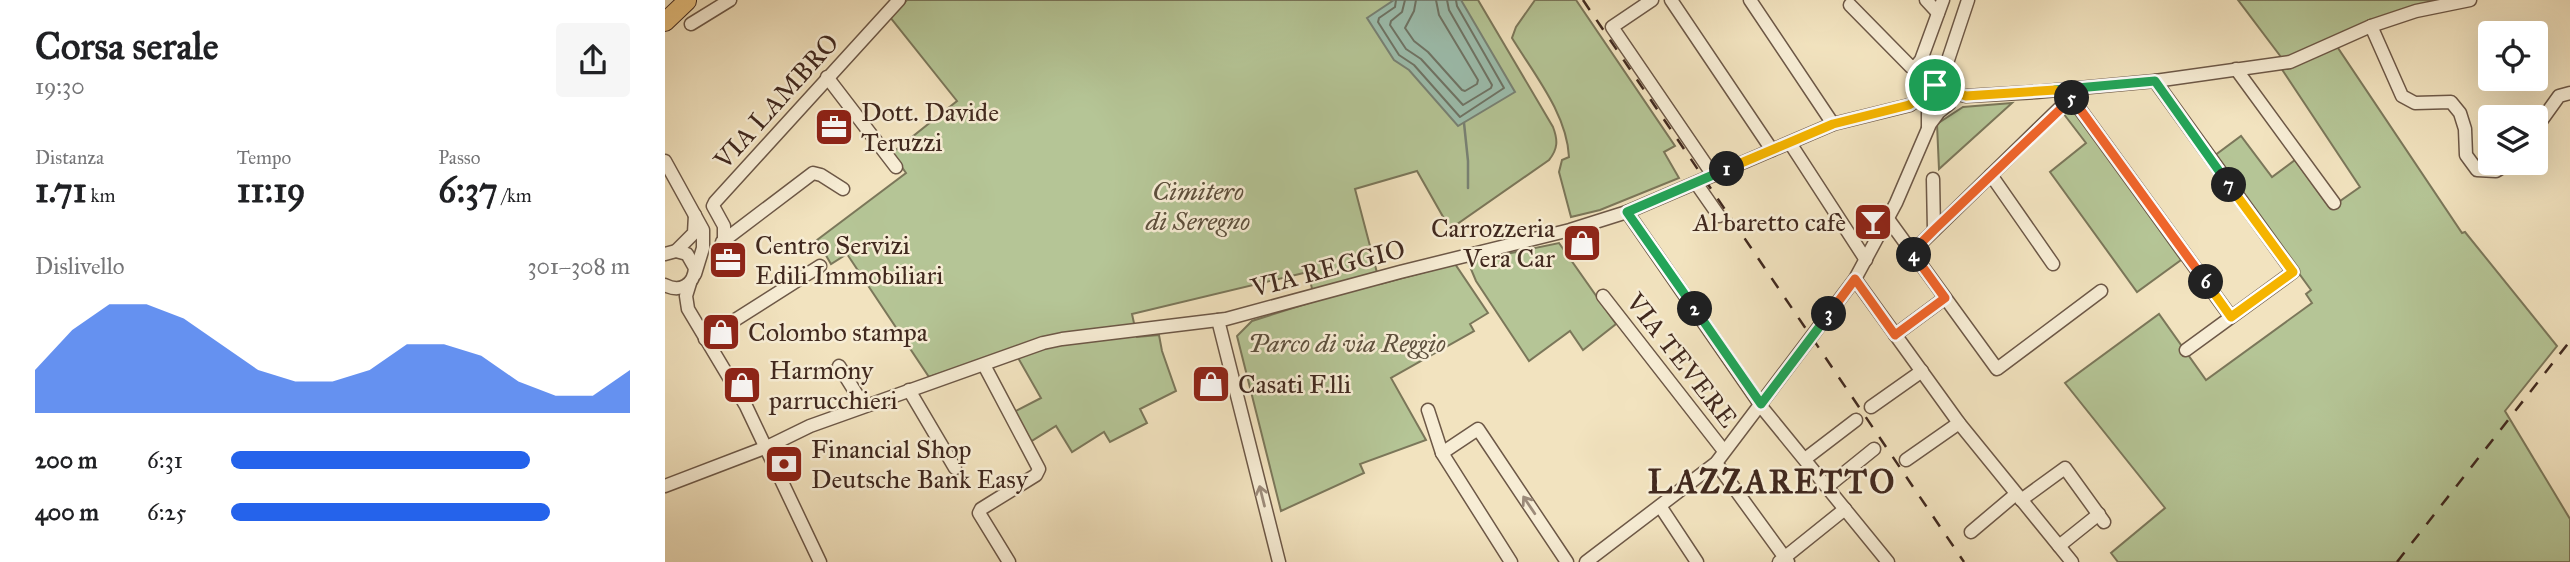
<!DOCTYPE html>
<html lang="it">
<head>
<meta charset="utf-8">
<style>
	body { margin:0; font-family:"IM FELL Great Primer",serif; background:#f6f6f6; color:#202124; height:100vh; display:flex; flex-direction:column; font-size:26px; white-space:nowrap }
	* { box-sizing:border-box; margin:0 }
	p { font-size:23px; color:#757577 }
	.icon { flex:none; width:38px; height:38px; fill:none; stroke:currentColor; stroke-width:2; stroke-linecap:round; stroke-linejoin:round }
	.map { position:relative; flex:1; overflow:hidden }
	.drawer { display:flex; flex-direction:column; background:#fff; width:665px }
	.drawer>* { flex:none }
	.tools { position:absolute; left:1813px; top:21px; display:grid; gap:14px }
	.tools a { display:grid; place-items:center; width:70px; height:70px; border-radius:7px; background:#fff; box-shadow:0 7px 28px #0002; font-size:35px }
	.pin { position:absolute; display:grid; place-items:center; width:60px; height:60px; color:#fff; margin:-30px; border:4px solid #fff; border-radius:50%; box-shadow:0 2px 7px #0007 }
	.km { position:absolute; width:35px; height:35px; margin:-18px; border-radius:50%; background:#222; color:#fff; font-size:19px; line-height:35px; text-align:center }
	.round { display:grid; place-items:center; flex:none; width:74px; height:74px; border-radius:7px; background:#f6f6f6 }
	.headline { display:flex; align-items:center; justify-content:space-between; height:119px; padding:0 35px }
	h1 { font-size:38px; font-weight:800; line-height:52px }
	.metrics { display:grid; grid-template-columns:repeat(3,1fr); gap:10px; height:119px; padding:7px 35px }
	.metrics div { display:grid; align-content:center }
	.metrics b { font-size:35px; font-weight:800 }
	.metrics small { font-size:19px; font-weight:400 }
	.metrics p { font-size:19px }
	.chart { height:196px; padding:14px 35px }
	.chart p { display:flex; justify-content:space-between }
	.chart svg { width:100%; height:126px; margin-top:7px; fill:#2563eb; opacity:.7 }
	ul { padding:0 35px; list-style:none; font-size:23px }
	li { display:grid; grid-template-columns:112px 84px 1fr; align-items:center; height:52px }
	li i { height:18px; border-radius:9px; background:#2563eb }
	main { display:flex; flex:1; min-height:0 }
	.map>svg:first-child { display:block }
	.green { fill:#b5c596; stroke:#7b775a; stroke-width:2 }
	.water { fill:#9cbeae; stroke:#788275; stroke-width:2 }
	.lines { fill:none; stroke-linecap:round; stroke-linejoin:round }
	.shore { stroke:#6e7466; stroke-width:2 }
	.stream { stroke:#788275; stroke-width:2.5 }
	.minor-casing { stroke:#6d5847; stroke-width:15 }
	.highway-casing { stroke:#41291f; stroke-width:20 }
	.minor { stroke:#f7edd5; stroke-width:12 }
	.highway { stroke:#e9c280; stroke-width:18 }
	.rail { stroke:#41291f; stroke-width:2.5; stroke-dasharray:12 12; stroke-linecap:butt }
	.oneway { stroke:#9c8b7a }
	.split-1-casing { stroke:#fff; stroke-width:14 }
	.split-2-casing { stroke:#fff; stroke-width:14 }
	.split-3-casing { stroke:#fff; stroke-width:14 }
	.split-4-casing { stroke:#fff; stroke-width:14 }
	.split-5-casing { stroke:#fff; stroke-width:14 }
	.split-6-casing { stroke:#fff; stroke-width:14 }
	.split-7-casing { stroke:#fff; stroke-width:14 }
	.split-8-casing { stroke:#fff; stroke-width:14 }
	.split-9-casing { stroke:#fff; stroke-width:14 }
	.split-1 { stroke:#f5b400; stroke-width:9 }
	.split-2 { stroke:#22a559; stroke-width:9 }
	.split-3 { stroke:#22a559; stroke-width:9 }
	.split-4 { stroke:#f0652b; stroke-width:9 }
	.split-5 { stroke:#f0652b; stroke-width:9 }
	.split-6 { stroke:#f0652b; stroke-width:9 }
	.split-7 { stroke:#f5b400; stroke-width:9 }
	.split-8 { stroke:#22a559; stroke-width:9 }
	.split-9 { stroke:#f5b400; stroke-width:9 }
	.labels { text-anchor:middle; stroke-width:5; stroke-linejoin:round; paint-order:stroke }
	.street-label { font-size:26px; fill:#41291f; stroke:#f7edd5 }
	.poi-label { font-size:26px; fill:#41291f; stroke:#f7edd5; text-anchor:start }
	.park-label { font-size:26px; font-style:italic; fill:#5e503d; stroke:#f7edd5 }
	.district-label { font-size:33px; font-weight:bold; letter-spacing:2px; fill:#41291f; stroke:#f7edd5 }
</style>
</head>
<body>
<main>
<section class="drawer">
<div class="headline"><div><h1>Corsa serale</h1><p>19:30</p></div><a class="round"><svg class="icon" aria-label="share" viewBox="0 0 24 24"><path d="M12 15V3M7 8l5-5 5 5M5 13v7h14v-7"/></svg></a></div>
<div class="metrics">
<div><p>Distanza</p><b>1.71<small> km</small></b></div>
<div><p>Tempo</p><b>11:19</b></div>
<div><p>Passo</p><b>6:37<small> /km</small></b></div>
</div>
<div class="chart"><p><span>Dislivello</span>301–308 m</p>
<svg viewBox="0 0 160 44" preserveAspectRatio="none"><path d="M0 44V29L10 15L20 6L30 6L40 11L50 20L60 29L70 33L80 33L90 29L100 20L110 20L120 24L130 33L140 38L150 38L160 29V44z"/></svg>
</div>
<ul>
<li><b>200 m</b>6:31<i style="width:75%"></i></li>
<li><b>400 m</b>6:25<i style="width:80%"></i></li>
</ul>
</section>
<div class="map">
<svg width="1905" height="562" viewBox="0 0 1905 562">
	<rect width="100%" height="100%" fill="#f2e3bf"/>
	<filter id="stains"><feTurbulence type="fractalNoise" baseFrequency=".00286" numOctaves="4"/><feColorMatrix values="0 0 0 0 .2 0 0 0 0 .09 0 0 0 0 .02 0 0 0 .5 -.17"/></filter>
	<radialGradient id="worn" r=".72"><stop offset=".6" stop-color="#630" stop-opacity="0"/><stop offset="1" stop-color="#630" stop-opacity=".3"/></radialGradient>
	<g class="green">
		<path d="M 242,0 L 813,0 L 888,127 C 893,140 893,149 884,160 L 785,229 L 752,171 L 690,189 L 715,284 L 790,264 L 823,313 L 805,324 L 809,331 L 726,378 L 761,440 L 695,464 L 699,473 L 616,511 L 572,336 L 587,321 L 650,301 L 643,272 L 467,314 L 472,337 L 494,335 L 497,351 L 511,391 L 475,409 L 482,423 L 445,442 L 439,432 L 407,452 L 391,426 L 365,442 L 349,412 L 376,398 L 348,349 L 264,377 L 182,254 L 166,264 L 152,240 L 241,173 L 227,153 L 292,101 L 225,17 Z"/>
		<path d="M 870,0 L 911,0 L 1010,146 L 999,152 L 1014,178 L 935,210 L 906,217 L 894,172 L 897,160 L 904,157 C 902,114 869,74 847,38 L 851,27 Z"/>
		<polygon points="1573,0 1798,0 1667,39 1797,233 1800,232 1892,346 1840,411 1905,519 1905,562 1453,562 1446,553 1500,508 1400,383 1494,314 1541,380 1647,303 1641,294 1646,290 1549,156 1576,136 1607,177 1630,160 1665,208 1695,187 1616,68 1616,57"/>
		<polygon points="1347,103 1274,169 1272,124 1298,107"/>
		<polygon points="1406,106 1516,260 1472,292 1385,172 1421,143 1398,113"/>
		<polygon points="894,243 951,324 918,350 905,331 864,361 811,281 803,262"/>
	</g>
	<polygon class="water" points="729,0 796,0 850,92 793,126 744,70 729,60 702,18"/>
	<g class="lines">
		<g class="shore">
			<polyline points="731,0 730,7 714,18 713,22 734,55 749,65 795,117 839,88 792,6 791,0"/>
			<polyline points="740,0 737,12 726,21 725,25 741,49 756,59 798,105 826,88 827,85 784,10 782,0"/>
			<polyline points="751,0 749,11 740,28 749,41 763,52 797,90 800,91 812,84 813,80 774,15 771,0"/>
		</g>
		<polyline class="stream" points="799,123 803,161 803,188"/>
		<g class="minor-casing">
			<g id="minor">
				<polyline points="987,0 947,27 1048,175"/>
				<polyline points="1006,0 1107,150"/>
				<polyline points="1085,0 1168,124"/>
				<polyline points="1261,0 1273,13"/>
				<polyline points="1185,5 1246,67 1252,65 1256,60 1278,0"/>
				<polyline points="26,24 65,0"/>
				<polyline points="1706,26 1737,96 1750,103 1786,102 1795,113 1800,129 1801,155 1812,170 1831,171 1844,163"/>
				<polyline points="1571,69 1669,203"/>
				<polyline points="162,77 231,167"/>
				<polyline points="1490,81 1628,272 1521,350"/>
				<polyline points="1284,92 1301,96 1371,92 1490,81 1625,62 1706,26 1751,11 1805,0"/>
				<polyline points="1406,97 1566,317"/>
				<polyline points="1263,127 1263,108 1259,95 1261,90 1278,75 1303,0"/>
				<polyline points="1871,128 1894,96 1905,93"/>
				<polyline points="1125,143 1201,260"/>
				<polyline points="0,161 38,230 38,248 30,274"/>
				<polyline points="1326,175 1388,264"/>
				<polyline points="1268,179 1269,230"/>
				<polyline points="1031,183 1054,216"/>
				<polyline points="962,212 1099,410 1223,562"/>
				<polyline points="1223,219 1332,369 1436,291"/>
				<polyline points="59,240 59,226 48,206 50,202 234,0"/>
				<polyline points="57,242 148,173 156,175 178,189"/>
				<polyline points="11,251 29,233 30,215"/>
				<polyline points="1247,252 1406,97 1408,92"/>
				<path d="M 0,254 L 11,251 L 22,254 L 30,268 C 29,285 15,293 0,285"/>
				<polyline points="1190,279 1294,423 1407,562"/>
				<polyline points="25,283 21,296 23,309 81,406 155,562"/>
				<polyline points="938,296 1059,451"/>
				<polyline points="553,320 614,562"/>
				<polyline points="1230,335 1280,298"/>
				<polyline points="40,339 155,266"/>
				<polyline points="319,365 374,469 371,475 316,509 314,513 344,562"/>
				<polyline points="174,366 199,406"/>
				<polyline points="244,390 290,468"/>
				<polyline points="1206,407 1257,371"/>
				<polyline points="763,410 777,453 846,562"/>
				<polyline points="777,453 813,429 902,562"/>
				<polyline points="1140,459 1191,420"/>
				<polyline points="1241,460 1294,423"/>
				<polyline points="1051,463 1123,562"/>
				<polyline points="0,486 102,447 145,426 378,343 397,339 561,319 735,272 905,230 962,212 1168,124 1245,105 1259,95"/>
				<polyline points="1162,487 1209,449"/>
				<polyline points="1356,500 1400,468 1439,522"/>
				<polyline points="995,506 1032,562"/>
				<polyline points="1306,532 1351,494"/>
				<polyline points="1394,546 1434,514"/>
				<polyline points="921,562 1051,463 1190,279 1231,203 1265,124 1274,112 1284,104 1285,94 1278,75"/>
				<polyline points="1114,562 1180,509"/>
			</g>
		</g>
		<g class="highway-casing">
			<polyline id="highway" points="0,22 22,1"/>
		</g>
		<use href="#minor" class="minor"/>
		<use href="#highway" class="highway"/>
		<g class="rail">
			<polyline points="918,0 1299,562"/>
			<polyline points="1732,562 1905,341"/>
		</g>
	</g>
	<defs><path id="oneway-shaft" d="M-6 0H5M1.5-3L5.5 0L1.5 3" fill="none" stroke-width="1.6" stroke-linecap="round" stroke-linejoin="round" transform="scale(1.75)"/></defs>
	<g class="oneway">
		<use href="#oneway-shaft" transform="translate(597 496) rotate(-104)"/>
		<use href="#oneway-shaft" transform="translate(864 505) rotate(-124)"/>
	</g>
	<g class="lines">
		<g class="split-1-casing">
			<polyline id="split-1" points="1062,169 1168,124 1244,105 1259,96 1263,88 1270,85"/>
		</g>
		<g class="split-2-casing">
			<polyline id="split-2" points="1030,309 962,212 1062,169"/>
		</g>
		<g class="split-3-casing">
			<polyline id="split-3" points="1030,309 1096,404 1164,314"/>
		</g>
		<g class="split-4-casing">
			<polyline id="split-4" points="1164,314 1190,279 1230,335 1280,298 1249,255"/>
		</g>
		<g class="split-5-casing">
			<polyline id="split-5" points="1249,255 1247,252 1269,230 1407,98"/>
		</g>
		<g class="split-6-casing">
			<polyline id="split-6" points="1407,98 1541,282"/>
		</g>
		<g class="split-7-casing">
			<polyline id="split-7" points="1541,282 1566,317 1628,272 1564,185"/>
		</g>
		<g class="split-8-casing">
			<polyline id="split-8" points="1390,90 1490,81 1564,185"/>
		</g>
		<g class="split-9-casing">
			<polyline id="split-9" points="1270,85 1301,96 1390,90"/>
		</g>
		<use href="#split-1" class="split-1"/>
		<use href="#split-2" class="split-2"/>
		<use href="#split-3" class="split-3"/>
		<use href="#split-4" class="split-4"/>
		<use href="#split-5" class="split-5"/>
		<use href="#split-6" class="split-6"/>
		<use href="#split-7" class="split-7"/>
		<use href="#split-8" class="split-8"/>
		<use href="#split-9" class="split-9"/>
	</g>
	<defs>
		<g id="office-square" transform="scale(2.0125)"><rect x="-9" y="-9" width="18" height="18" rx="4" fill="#8f2418" stroke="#f7edd5"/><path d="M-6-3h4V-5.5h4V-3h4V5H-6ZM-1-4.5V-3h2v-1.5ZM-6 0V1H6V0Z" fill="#fff"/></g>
		<g id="bar-square" transform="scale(2.0125)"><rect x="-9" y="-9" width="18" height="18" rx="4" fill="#8f2418" stroke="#f7edd5"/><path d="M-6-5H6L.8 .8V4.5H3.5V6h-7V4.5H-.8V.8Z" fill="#fff"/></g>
		<g id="shop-square" transform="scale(2.0125)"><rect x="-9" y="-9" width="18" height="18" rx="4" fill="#8f2418" stroke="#f7edd5"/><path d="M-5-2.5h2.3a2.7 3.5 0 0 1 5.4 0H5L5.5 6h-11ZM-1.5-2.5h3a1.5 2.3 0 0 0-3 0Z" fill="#fff"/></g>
		<g id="bank-square" transform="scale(2.0125)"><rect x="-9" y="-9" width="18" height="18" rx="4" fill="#8f2418" stroke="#f7edd5"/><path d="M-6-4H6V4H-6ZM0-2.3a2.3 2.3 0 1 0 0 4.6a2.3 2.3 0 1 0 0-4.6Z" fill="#fff"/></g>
	</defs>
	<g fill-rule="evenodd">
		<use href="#office-square" x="169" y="127"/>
		<use href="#bar-square" x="1208" y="222"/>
		<use href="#shop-square" x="917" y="243"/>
		<use href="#office-square" x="63" y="260"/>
		<use href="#shop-square" x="56" y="332"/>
		<use href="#shop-square" x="546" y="384"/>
		<use href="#shop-square" x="77" y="385"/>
		<use href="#bank-square" x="119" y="464"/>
	</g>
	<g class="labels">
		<g class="street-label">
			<text transform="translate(111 101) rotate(-48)" y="9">VIA LAMBRO</text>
			<text transform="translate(663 268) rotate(-15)" y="9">VIA REGGIO</text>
			<text transform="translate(1017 360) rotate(52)" y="9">VIA TEVERE</text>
		</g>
		<g class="poi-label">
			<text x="196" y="121">Dott. Davide<tspan x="196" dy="30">Teruzzi</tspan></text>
			<text x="1181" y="231" text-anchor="end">Al baretto cafè</text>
			<text x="890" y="237" text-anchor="end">Carrozzeria<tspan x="890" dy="30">Vera Car</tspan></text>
			<text x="90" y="254">Centro Servizi<tspan x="90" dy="30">Edili Immobiliari</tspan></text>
			<text x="83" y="341">Colombo stampa</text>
			<text x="104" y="379">Harmony<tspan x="104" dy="30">parrucchieri</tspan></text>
			<text x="573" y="393">Casati F.lli</text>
			<text x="146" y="458">Financial Shop<tspan x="146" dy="30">Deutsche Bank Easy</tspan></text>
		</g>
		<g class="park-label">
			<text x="533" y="200">Cimitero<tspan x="533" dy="30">di Seregno</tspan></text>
			<text x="682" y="352">Parco di via Reggio</text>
		</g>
		<g class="district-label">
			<text x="1107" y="493">LAZZARETTO</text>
		</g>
	</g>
	<rect width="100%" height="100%" filter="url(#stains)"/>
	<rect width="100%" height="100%" fill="url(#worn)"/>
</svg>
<div class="tools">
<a><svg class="icon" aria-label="locate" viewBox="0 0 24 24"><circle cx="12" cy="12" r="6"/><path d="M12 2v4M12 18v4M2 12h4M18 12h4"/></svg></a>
<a><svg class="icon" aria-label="layers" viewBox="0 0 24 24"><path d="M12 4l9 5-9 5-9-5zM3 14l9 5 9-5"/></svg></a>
</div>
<div class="pin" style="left:1270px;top:85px;background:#1e9e55"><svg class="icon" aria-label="arrive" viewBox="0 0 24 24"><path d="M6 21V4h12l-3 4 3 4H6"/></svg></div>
<b class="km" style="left:1062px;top:169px">1</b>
<b class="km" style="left:1030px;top:309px">2</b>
<b class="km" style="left:1164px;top:314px">3</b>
<b class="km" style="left:1249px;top:255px">4</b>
<b class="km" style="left:1407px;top:98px">5</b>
<b class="km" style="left:1541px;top:282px">6</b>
<b class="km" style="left:1564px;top:185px">7</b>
</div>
</main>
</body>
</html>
